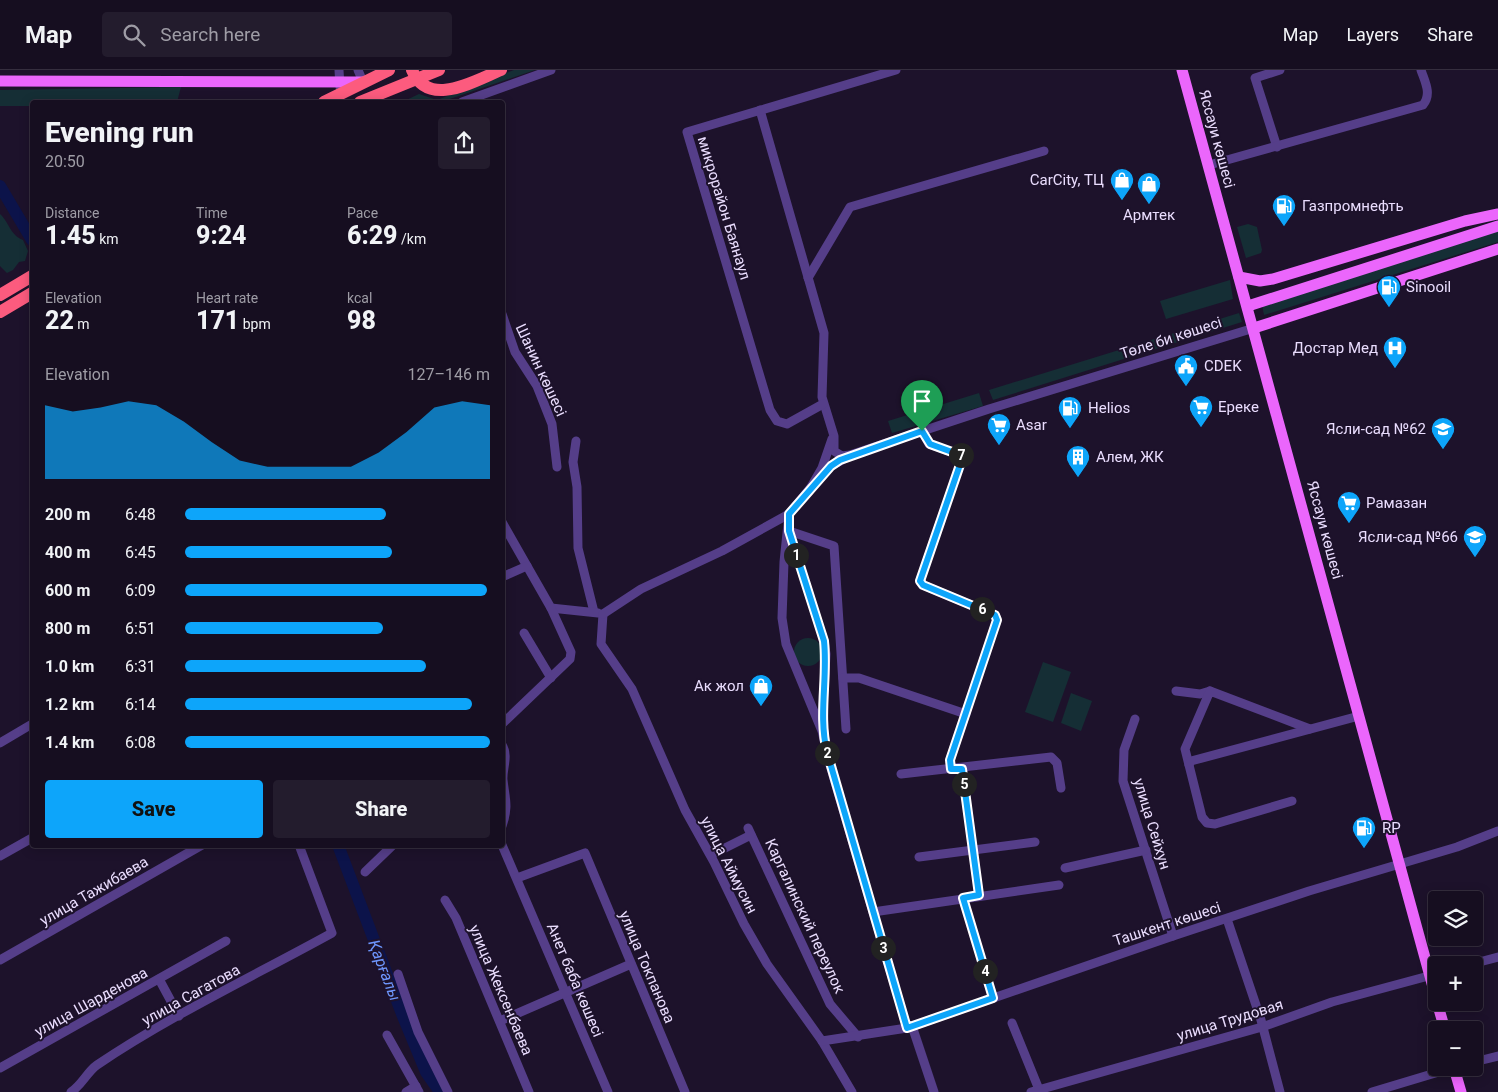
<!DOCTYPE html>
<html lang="en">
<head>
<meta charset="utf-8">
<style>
	body { margin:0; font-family:Roboto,sans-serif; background:#231c2d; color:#f1f3f6; height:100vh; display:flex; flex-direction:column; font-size:19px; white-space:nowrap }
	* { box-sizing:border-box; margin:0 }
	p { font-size:16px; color:#9e9ca5 }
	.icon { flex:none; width:28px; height:28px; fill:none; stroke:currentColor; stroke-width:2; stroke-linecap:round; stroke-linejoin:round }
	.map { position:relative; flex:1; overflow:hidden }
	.panel { position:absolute; left:30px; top:30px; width:475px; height:748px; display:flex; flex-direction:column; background:#160e20; border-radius:5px; box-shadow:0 2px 12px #0003,0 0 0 1px #352e3e }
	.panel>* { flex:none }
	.controls { position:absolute; left:1428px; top:821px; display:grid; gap:10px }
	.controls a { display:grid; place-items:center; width:55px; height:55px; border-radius:5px; background:#160e20; box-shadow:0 2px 12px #0003,0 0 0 1px #352e3e; font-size:25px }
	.pin { position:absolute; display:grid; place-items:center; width:42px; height:42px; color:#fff; margin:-51px -21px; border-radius:50% 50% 50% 0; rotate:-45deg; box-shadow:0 0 5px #0007 }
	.pin .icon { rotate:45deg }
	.km { position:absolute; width:25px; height:25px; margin:-12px; border-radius:50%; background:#222; color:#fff; font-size:14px; line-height:25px; text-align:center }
	.round { display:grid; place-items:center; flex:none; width:52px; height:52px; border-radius:5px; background:#231c2d }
	.overview { display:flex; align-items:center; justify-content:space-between; height:85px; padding:0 15px }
	h1 { font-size:28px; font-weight:800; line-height:38px }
	.stats { display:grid; grid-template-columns:repeat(3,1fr); gap:8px; height:85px; padding:5px 15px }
	.stats div { display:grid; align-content:center }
	.stats b { font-size:25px; font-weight:800 }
	.stats small { font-size:14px; font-weight:400 }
	.stats p { font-size:14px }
	.chart { height:140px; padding:10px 15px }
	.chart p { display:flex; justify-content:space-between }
	.chart svg { width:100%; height:90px; margin-top:5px; fill:#0da5fa; opacity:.7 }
	.primary-button { display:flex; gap:10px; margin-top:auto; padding:10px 15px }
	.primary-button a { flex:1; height:58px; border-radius:5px; background:#0da5fa; color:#111; font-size:20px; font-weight:800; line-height:58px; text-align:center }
	.primary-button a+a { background:#231c2d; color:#f1f3f6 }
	ul { padding:0 15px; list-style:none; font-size:16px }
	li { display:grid; grid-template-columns:80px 60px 1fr; align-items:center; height:38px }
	li i { height:12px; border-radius:6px; background:#0da5fa }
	header { display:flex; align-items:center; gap:30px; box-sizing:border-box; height:70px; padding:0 25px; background:#160e20; border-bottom:1px solid #352e3e }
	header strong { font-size:24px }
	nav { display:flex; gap:28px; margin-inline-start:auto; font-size:18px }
	.search { width:350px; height:45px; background:#231c2d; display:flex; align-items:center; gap:12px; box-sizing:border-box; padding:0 18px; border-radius:5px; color:#9e9ca5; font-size:19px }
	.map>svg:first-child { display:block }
	.green { fill:#152e35 }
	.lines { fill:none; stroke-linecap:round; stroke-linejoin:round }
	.river { stroke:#0c134a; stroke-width:12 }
	.minor { stroke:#553e89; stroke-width:9 }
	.major { stroke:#eb66fc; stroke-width:11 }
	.highway { stroke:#fc5b7e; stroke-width:12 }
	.highway-bridge { stroke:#fc5b7e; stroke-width:12 }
	.route-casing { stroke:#fff; stroke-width:10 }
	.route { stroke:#0da5fa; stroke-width:6 }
	.labels { text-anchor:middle; stroke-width:4; stroke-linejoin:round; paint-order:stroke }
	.street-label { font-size:15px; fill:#eaddfe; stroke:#1d122b }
	.poi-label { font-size:15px; fill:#eaddfe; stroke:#1d122b; text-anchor:start }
	.water-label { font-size:16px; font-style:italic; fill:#6d95fc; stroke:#1d122b }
</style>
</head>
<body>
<header>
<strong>Map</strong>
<div class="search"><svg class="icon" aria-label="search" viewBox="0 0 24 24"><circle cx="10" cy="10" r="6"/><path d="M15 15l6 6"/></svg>Search here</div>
<nav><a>Map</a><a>Layers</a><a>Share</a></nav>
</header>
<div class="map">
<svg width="1498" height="1022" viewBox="0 0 1498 1022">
	<rect width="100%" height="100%" fill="#1d122b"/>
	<g class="green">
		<polygon points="514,0 535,0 441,32 402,32 419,24 437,30"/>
		<polygon points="181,17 177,32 32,32 32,36 0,36 0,20"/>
		<path d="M 0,144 C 9,152 10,165 23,170 L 28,181 L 25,191 L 19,192 L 13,200 L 7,203 L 0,196 Z"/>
		<polygon points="1248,154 1257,157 1262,180 1261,183 1246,188 1237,157"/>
		<polygon points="1498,160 1498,172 1264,245 1262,235"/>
		<polygon points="1230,210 1233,229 1166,249 1160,231"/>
		<polygon points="1239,243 1242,252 993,330 989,320"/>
		<polygon points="979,323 983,336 892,363 888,351"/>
		<circle cx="808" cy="582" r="14"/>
		<polygon points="1043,592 1071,602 1053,652 1025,642"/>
		<polygon points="1071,623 1092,631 1081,661 1061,653"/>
	</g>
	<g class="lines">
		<g class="river">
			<polyline points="0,116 32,170"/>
			<polyline points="338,775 402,944 426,1002 440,1022"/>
		</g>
		<g class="minor">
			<polyline points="339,0 340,17"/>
			<polyline points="358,0 363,12"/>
			<polyline points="462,32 551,0"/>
			<polyline points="760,40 824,263 822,327 834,366 834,381 842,386 850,385"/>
			<polyline points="1277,77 1255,8 1280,0"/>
			<path d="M 1209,95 L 1423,35 C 1432,24 1425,12 1421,0"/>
			<polyline points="808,208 850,137 1044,81"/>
			<polyline points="502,244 515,282 537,316 552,354 557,397"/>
			<polyline points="823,334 787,354 777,351 770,340 687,62 896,0"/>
			<polyline points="922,361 929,374 963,386 920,511 923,515 995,545 997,550 950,690 951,699"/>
			<polyline points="576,371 573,392 577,417 578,478 594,542"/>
			<polyline points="811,417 831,396 853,384 989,339 1254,258"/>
			<polyline points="789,444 784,492 782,548 786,574 822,661 830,695 907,958"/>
			<polyline points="502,452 527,496"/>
			<polyline points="789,461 834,476 846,659"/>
			<polyline points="790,464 824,571 826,584 822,657"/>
			<polyline points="502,507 527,496 551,538 598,543"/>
			<polyline points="603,544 601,574 632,619 685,740 714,792 744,854 767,894 822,971 852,1022"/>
			<polyline points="603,544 641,519 722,481 789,444 811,417 822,398 832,369"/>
			<polyline points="524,563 551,608"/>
			<polyline points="843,608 859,608 966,644"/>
			<polyline points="1176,621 1200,624 1210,621"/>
			<polyline points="1135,649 1124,680 1123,711 1173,866"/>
			<polyline points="502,654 570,589 571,582 551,538"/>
			<polyline points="0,673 32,654"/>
			<path d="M 502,675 C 509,686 502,699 503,710 C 505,729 509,736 502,756"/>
			<polyline points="1189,695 1185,679 1210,621 1310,659"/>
			<polyline points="962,699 979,825"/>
			<polyline points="901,704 1051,687 1057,693 1061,718"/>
			<polyline points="1292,731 1215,754 1207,753 1202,747 1189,695 1191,691 1359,646"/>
			<polyline points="748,758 830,934 858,967"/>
			<polyline points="502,775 608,1022"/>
			<polyline points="711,785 751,765"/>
			<polyline points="0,786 32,768"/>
			<polyline points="919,787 1035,772"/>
			<polyline points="1065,798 1146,780"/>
			<polyline points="365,802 393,775"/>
			<polyline points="517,808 585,783 685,1022"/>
			<polyline points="963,828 993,928"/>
			<polyline points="445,830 456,848 529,1022"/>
			<polyline points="873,842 1059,815"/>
			<polyline points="1227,849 1261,950 1280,1022"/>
			<polyline points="0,890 202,775"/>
			<polyline points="1468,895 1498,887"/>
			<polyline points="398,904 418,962 448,1022"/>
			<polyline points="159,909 179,946"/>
			<polyline points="500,951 631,894"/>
			<polyline points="1012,953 1040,1022"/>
			<polyline points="912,956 934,1022"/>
			<polyline points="387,965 419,1022"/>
			<polyline points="822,971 907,958 1173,866 1309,821 1457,777 1498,761"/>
			<polyline points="1474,992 1498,986"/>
			<polyline points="0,998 226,871"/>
			<path d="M 71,1022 C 82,1015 87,1002 97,995 C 171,945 254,906 332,863 L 299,775"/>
			<polyline points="406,1022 416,1016"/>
			<polyline points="1031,1022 1262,957 1332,932 1436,904"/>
			<polyline points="1372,1022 1452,998"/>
		</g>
		<g class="major">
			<polyline points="1182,0 1436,928"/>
			<polyline points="0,11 363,12"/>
			<polyline points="1239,207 1260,211 1273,209 1465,151 1498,144"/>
			<polyline points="1248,236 1498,156"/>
			<polyline points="1254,258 1498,179"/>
			<polyline points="1437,932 1445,960"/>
			<polyline points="1454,998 1461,1022"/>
		</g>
		<g class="highway">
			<polyline points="324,32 389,0"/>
			<polyline points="360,32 439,0"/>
			<polyline points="0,225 32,206"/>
			<polyline points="0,242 32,223"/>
		</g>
		<path class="highway-bridge" d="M 412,0 C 428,39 474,11 501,0"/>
	</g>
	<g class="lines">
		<g class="route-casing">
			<path id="route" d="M 922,361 L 930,374 L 963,386 L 920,511 L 923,515 L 995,545 L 997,550 L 950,690 L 951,699 L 962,699 L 979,825 L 963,828 L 993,928 L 907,958 L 827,682 C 818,645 828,608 824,571 L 789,461 L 789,444 L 831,396 L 840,390 Z"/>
		</g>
		<use href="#route" class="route"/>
	</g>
	<defs>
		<g id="shop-pin" transform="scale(1.25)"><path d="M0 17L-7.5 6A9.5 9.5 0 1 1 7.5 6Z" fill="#0da5fa" stroke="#1d122b"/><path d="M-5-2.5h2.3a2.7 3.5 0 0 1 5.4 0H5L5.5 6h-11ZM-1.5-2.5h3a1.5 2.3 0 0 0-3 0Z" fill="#fff"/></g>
		<g id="fuel-pin" transform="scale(1.25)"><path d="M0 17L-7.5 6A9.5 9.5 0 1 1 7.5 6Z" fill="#0da5fa" stroke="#1d122b"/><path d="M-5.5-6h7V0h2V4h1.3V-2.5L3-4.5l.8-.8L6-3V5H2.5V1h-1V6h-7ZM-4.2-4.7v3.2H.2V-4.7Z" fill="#fff"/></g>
		<g id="hospital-pin" transform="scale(1.25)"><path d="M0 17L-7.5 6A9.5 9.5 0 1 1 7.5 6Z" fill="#0da5fa" stroke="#1d122b"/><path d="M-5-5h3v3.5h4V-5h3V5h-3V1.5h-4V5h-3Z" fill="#fff"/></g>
		<g id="civic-pin" transform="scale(1.25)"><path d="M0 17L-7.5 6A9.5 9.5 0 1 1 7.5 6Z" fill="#0da5fa" stroke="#1d122b"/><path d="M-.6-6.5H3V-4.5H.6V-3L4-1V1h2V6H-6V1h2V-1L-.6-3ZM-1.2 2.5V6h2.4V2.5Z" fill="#fff"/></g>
		<g id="supermarket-pin" transform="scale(1.25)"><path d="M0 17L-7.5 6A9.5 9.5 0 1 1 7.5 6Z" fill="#0da5fa" stroke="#1d122b"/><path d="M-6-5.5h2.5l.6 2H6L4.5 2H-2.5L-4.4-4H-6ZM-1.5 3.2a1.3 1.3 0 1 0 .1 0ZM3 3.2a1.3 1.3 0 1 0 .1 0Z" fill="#fff"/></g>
		<g id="school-pin" transform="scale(1.25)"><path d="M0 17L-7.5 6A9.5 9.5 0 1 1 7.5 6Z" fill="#0da5fa" stroke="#1d122b"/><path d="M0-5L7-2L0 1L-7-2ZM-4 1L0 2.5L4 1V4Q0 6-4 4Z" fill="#fff"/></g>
		<g id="building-pin" transform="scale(1.25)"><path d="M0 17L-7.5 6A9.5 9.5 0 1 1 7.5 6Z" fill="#0da5fa" stroke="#1d122b"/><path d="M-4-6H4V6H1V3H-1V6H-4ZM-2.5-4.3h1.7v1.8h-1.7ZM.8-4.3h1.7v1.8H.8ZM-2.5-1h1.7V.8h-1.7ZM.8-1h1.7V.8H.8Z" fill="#fff"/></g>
	</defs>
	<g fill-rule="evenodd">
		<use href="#shop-pin" x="1122" y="110"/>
		<use href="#shop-pin" x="1149" y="114"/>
		<use href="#fuel-pin" x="1284" y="136"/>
		<use href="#fuel-pin" x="1389" y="217"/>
		<use href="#hospital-pin" x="1395" y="278"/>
		<use href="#civic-pin" x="1186" y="296"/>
		<use href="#supermarket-pin" x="1201" y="337"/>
		<use href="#fuel-pin" x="1070" y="338"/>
		<use href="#supermarket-pin" x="999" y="355"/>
		<use href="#school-pin" x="1443" y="359"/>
		<use href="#building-pin" x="1078" y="387"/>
		<use href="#supermarket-pin" x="1349" y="433"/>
		<use href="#school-pin" x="1475" y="467"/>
		<use href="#shop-pin" x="761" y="616"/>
		<use href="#fuel-pin" x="1364" y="758"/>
	</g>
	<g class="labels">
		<g class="street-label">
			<text transform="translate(1217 69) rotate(75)" y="5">Яссауи көшесі</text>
			<text transform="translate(724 138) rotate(73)" y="5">микрорайон Баянаул</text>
			<text transform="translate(1171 268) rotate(-18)" y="5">Төле би көшесі</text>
			<text transform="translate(541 300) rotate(65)" y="5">Шанин көшесі</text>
			<text transform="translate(1325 460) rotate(75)" y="5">Яссауи көшесі</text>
			<text transform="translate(1152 754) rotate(73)" y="5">улица Сейхун</text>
			<text transform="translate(729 795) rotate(63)" y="5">улица Аймусин</text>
			<text transform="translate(94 821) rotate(-30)" y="5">улица Тажибаева</text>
			<text transform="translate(805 846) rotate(65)" y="5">Каргалинский переулок</text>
			<text transform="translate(1167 854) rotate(-18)" y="5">Ташкент көшесі</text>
			<text transform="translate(647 897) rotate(67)" y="5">улица Токпанова</text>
			<text transform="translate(575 910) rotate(67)" y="5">Анет баба көшесі</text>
			<text transform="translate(501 920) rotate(67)" y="5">улица Жексенбаева</text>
			<text transform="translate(191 925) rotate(-29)" y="5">улица Сагатова</text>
			<text transform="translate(91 932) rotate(-29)" y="5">улица Шарденова</text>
			<text transform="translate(1230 950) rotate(-17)" y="5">улица Трудовая</text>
		</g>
		<g class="poi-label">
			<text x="1104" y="115" text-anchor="end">CarCity, ТЦ</text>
			<text x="1302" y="141">Газпромнефть</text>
			<text x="1149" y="150" text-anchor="middle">Армтек</text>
			<text x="1406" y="222">Sinooil</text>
			<text x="1378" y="283" text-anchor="end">Достар Мед</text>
			<text x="1204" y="301">CDEK</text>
			<text x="1218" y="342">Ереке</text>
			<text x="1088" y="343">Helios</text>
			<text x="1016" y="360">Asar</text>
			<text x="1426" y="364" text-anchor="end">Ясли-сад №62</text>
			<text x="1096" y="392">Алем, ЖК</text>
			<text x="1366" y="438">Рамазан</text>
			<text x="1458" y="472" text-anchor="end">Ясли-сад №66</text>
			<text x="744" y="621" text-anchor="end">Ак жол</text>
			<text x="1382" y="763">RP</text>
		</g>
		<g class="water-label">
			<text transform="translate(385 900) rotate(69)" y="6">Қарғалы</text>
		</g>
	</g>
</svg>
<div class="controls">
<a><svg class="icon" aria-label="layers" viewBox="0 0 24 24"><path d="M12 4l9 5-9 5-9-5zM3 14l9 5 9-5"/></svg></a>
<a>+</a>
<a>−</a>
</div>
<div class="pin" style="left:922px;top:361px;background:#1e9e55"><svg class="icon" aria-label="arrive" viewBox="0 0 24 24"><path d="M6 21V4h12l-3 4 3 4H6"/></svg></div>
<b class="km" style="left:796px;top:485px">1</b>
<b class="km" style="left:827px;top:683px">2</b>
<b class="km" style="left:883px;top:878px">3</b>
<b class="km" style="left:985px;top:901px">4</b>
<b class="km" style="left:964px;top:714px">5</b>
<b class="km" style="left:982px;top:539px">6</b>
<b class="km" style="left:961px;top:385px">7</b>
<section class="panel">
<div class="overview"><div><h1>Evening run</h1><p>20:50</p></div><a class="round"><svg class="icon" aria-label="share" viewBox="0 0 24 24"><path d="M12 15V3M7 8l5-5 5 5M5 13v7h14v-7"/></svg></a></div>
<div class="stats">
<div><p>Distance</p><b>1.45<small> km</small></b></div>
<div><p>Time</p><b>9:24</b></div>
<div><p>Pace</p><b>6:29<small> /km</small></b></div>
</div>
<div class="stats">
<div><p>Elevation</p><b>22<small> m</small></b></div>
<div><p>Heart rate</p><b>171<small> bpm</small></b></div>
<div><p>kcal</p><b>98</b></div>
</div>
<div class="chart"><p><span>Elevation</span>127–146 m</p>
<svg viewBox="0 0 160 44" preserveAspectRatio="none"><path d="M0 44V8L10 11L20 9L30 6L40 8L50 16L60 26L70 35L80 38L90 38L100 38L110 38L120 31L130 21L140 9L150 6L160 8V44z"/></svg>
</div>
<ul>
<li><b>200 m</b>6:48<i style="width:66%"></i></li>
<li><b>400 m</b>6:45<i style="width:68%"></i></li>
<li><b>600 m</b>6:09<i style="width:99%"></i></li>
<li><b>800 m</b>6:51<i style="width:65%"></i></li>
<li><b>1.0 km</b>6:31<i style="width:79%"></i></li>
<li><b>1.2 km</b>6:14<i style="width:94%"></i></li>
<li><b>1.4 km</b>6:08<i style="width:100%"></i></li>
</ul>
<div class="primary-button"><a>Save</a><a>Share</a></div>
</section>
</div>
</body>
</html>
